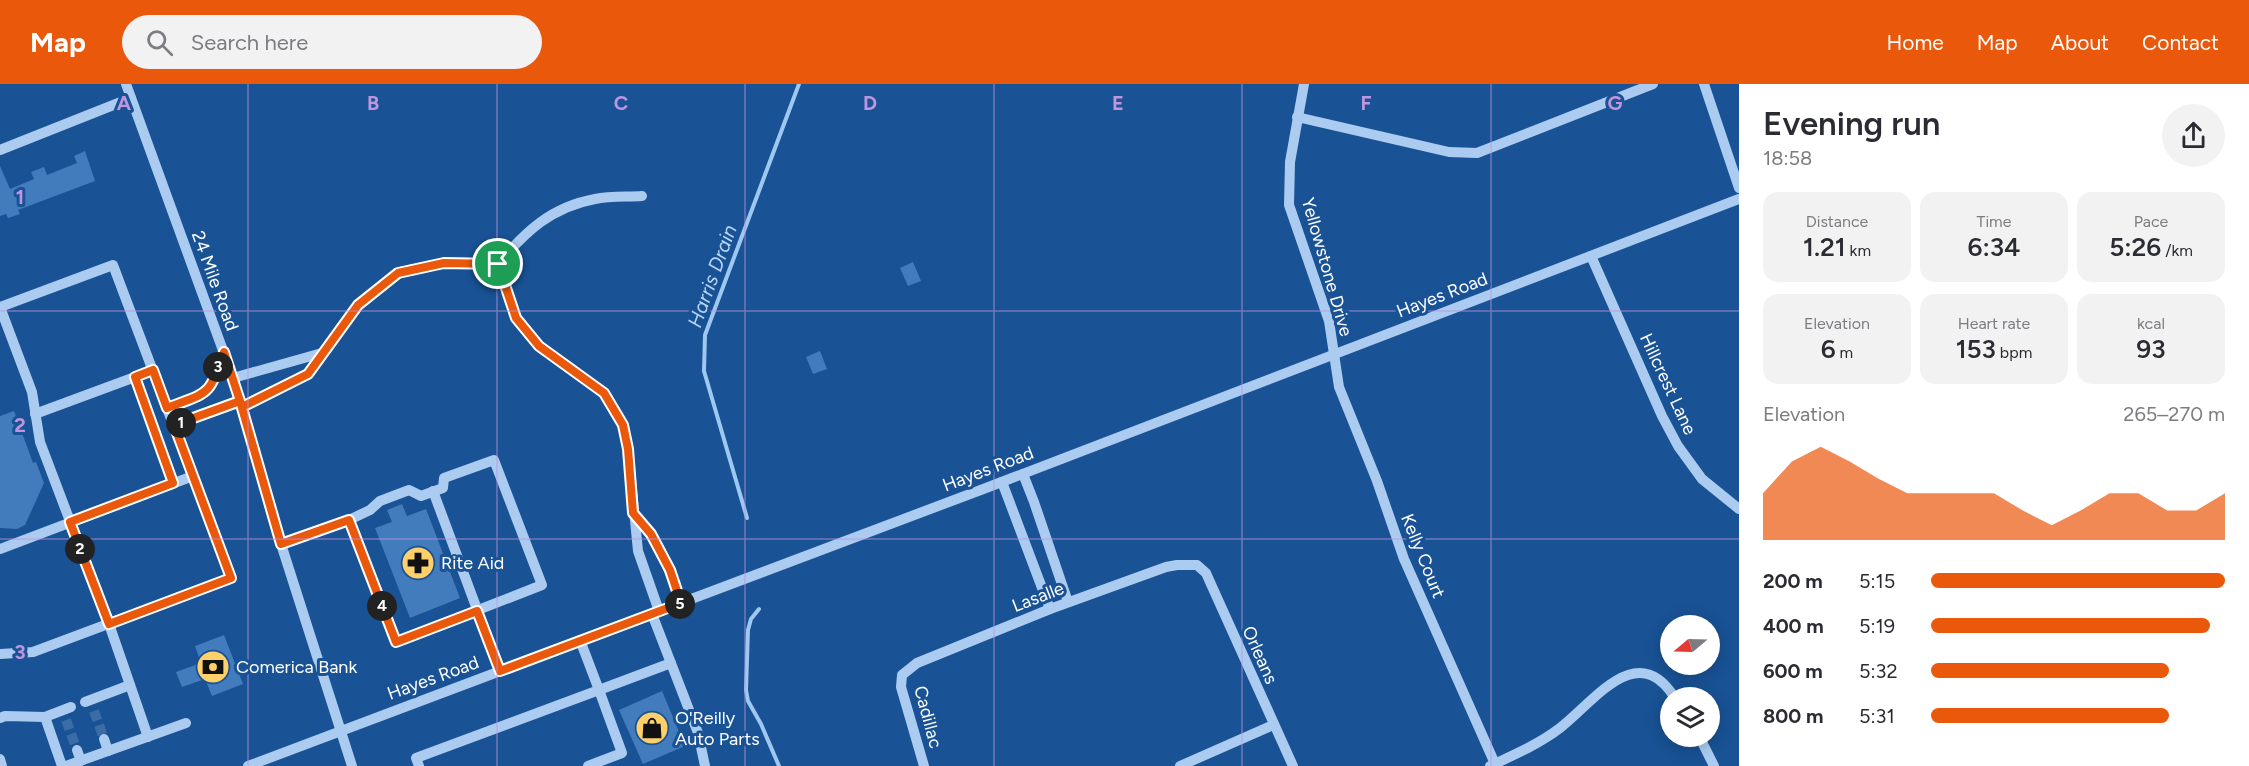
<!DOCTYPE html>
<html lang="en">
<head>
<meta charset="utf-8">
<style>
	body { margin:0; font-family:Figtree,sans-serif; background:#f2f2f3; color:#2b2b33; height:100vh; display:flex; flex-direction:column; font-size:22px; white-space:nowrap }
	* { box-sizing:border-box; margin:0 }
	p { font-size:20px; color:#7c7c81 }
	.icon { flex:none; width:33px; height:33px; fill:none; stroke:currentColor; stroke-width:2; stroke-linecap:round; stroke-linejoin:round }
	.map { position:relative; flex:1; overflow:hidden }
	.drawer { display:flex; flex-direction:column; background:#fff; width:510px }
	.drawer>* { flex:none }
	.needle { width:39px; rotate:251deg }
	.fabs { position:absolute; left:1660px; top:531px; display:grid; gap:12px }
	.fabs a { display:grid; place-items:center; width:60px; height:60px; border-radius:50%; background:#fff; box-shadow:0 3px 15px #0003; font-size:30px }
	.pin { position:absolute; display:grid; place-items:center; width:51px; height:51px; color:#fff; margin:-26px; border:3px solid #fff; border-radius:50%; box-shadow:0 2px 6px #0007 }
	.km { position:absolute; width:30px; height:30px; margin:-15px; border-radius:50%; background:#222; color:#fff; font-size:16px; line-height:30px; text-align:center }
	.round { display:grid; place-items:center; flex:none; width:63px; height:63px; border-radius:32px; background:#f2f2f3 }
	.overview { display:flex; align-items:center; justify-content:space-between; height:102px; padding:0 24px }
	h1 { font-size:33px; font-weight:600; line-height:45px }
	.stats { display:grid; grid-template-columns:repeat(3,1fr); gap:9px; height:102px; padding:6px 24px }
	.stats div { display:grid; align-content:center; border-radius:15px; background:#f2f2f3; text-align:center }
	.stats b { font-size:26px; font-weight:600 }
	.stats small { font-size:16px; font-weight:400 }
	.stats p { font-size:16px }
	.chart { height:168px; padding:12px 24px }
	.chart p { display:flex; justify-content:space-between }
	.chart svg { width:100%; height:108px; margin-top:6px; fill:#ea580c; opacity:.7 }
	ul { padding:0 24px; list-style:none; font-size:20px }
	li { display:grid; grid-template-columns:96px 72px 1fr; align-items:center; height:45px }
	li i { height:15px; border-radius:8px; background:#ea580c }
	header { display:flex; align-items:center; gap:36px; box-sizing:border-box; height:84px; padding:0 30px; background:#ea580c; color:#fff }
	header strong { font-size:28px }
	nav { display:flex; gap:33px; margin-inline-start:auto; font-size:21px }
	.search { width:420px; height:54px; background:#f2f2f3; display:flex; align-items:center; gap:15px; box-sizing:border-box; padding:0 21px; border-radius:33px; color:#7c7c81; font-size:22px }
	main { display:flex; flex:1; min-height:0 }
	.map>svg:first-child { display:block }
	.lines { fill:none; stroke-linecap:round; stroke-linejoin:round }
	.stream { stroke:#9ec7f2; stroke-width:4 }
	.building { fill:#427cbc }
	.minor-tunnel { stroke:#3c6ca5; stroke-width:10; stroke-dasharray:10 5; stroke-linecap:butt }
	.minor { stroke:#abccf0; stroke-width:10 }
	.route-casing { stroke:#fff; stroke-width:12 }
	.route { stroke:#ea580c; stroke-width:8 }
	.grid { fill:none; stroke:#bd96df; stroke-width:1.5; stroke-opacity:0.55 }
	.labels { text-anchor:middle; stroke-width:6; stroke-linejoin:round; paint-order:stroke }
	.street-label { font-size:18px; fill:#fff; stroke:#195295 }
	.poi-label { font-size:18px; fill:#fff; stroke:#195295; text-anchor:start }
	.water-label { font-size:20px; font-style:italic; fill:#b8d6f7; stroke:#195295 }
	.grid-label { font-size:20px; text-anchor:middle; font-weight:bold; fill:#bd96df; stroke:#195295; stroke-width:6; stroke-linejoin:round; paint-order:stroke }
</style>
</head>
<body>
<header>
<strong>Map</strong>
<div class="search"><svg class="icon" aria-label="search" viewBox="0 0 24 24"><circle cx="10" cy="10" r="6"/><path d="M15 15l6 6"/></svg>Search here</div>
<nav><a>Home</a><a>Map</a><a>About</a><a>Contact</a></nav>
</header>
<main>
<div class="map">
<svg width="1739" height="682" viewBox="0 0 1739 682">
	<rect width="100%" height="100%" fill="#195295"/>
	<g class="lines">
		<g class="stream">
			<polyline points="747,434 704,287 705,251 799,0"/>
			<polyline points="759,525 751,535 748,546 746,606 748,617 761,640 779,682"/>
		</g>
	</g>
	<g class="building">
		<polygon points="85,67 95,97 18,126 20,130 8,134 6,130 0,132 0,82 10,105 34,95 31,88 44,83 47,91 77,79 74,72"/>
		<polygon points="913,178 921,197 908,202 900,184"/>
		<polygon points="820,267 827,285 813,290 806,273"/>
		<polygon points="14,327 33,379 36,378 44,399 25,441 17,445 0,444 0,332"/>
		<polygon points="402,420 407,432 426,425 460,514 410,534 375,444 392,438 387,426"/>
		<polygon points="224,551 243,600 212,612 205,595 182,603 176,588 201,579 195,562"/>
		<polygon points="662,607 685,662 643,680 619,626"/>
	</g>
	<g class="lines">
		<g class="minor-tunnel">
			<polyline points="94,627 104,655"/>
			<polyline points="66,636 77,666"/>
		</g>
		<g class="minor">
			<polyline points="126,0 233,294 281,460 352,682"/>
			<polyline points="1304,0 1290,78 1289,121 1329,237 1339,303 1377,397 1404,475 1496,682"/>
			<polyline points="1704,0 1739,104"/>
			<polyline points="1297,33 1449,68 1477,69 1653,0"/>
			<polyline points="0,66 131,14"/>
			<polyline points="1591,172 1662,332 1678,362 1702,395 1739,425"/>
			<polyline points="498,180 516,234 539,262 604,309 623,341 628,365 638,467 659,527"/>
			<path d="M 498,180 C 525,148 551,123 595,115 C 610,112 627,113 642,112"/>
			<polyline points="0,223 113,181 231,494 33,568 0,570"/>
			<polyline points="0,223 32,308 40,358 109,540 148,653"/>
			<polyline points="233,294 322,269"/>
			<polyline points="242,323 308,290 358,221 397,189 444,179 498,180"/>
			<path d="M 167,324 C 211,307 208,313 224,268"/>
			<polyline points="35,330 135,293 173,399"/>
			<polyline points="174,341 240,317"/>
			<polyline points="1023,390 1034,418 1068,518"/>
			<polyline points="1002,398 1050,525"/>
			<polyline points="433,407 500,587"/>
			<path d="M 633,429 C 659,458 669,483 681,519"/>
			<polyline points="281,460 349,436 370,426 380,417 409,406 421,412 443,404 444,394 494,376 542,501 396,558 349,436"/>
			<polyline points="0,465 193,392"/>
			<polyline points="652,530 698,649 705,682"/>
			<polyline points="85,618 130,601"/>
			<polyline points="45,633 71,623"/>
			<polyline points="0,634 5,632 45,633 62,682"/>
			<polyline points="1699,652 1714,682"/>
			<polyline points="104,655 108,667"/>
			<polyline points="77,666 81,677"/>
			<polyline points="0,675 2,682"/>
			<polyline points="66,682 186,639"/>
			<polyline points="248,682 986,404 1739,115"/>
			<polyline points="419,682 416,674 599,606 580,556"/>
			<polyline points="588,682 622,669 599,606 671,579"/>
			<polyline points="924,682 901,603 902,591 917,579 1050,525 1166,483 1177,481 1197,481 1206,489 1210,498 1293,682"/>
			<polyline points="1180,682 1273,641"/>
			<path d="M 1490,682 C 1514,671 1539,660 1560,644 C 1595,617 1637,554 1675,614"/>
		</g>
	</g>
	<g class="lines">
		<g class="route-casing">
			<path id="route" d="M 498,180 L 444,179 L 398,189 L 358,221 L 308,290 L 242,323 L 240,317 L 174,341 L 231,494 L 109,540 L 70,438 L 173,399 L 135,293 L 153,286 L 167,324 C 211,307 208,313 224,268 L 240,317 L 281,460 L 349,436 L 396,558 L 477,527 L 500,587 L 681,519 L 670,486 L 651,450 L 633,429 L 628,365 L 623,341 L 604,309 L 539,262 L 516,234 L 498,180"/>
		</g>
		<use href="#route" class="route"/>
	</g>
	<path class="grid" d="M 248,0 L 248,682M 497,0 L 497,682M 745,0 L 745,682M 994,0 L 994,682M 1242,0 L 1242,682M 1491,0 L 1491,682M 0,227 L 1739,227M 0,455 L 1739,455"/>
	<defs>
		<g id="pharmacy-disc" transform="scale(1.725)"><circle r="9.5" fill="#ffd06a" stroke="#195295"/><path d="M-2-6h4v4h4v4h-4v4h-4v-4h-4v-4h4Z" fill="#111"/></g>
		<g id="bank-disc" transform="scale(1.725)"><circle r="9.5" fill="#ffd06a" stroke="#195295"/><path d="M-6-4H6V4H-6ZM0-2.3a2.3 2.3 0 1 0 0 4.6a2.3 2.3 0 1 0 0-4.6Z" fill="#111"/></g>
		<g id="shop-disc" transform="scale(1.725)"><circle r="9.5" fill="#ffd06a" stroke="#195295"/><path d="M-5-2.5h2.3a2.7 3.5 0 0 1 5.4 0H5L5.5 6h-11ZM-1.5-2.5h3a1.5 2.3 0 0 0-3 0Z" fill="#111"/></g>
	</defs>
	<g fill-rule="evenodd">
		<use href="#pharmacy-disc" x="418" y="479"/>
		<use href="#bank-disc" x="213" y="583"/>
		<use href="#shop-disc" x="652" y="644"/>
	</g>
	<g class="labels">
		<g class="street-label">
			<text transform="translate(1327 183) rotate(74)" y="6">Yellowstone Drive</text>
			<text transform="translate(215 197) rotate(70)" y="6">24 Mile Road</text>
			<text transform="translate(1442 211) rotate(-21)" y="6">Hayes Road</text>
			<text transform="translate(1668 300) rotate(65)" y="6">Hillcrest Lane</text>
			<text transform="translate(988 385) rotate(-21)" y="6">Hayes Road</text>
			<text transform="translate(1423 472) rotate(68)" y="6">Kelly Court</text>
			<text transform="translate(1038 513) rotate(-21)" y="6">Lasalle</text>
			<text transform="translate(1260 571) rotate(66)" y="6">Orleans</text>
			<text transform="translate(433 594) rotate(-20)" y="6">Hayes Road</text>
			<text transform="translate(928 633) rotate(75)" y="6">Cadillac</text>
		</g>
		<g class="poi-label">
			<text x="441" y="485">Rite Aid</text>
			<text x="236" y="589">Comerica Bank</text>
			<text x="675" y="640">O'Reilly<tspan x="675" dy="21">Auto Parts</tspan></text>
		</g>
		<g class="water-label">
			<text transform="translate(712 192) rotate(-70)" y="7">Harris Drain</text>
		</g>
	</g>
	<g class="grid-label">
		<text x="124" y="26">A</text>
		<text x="373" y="26">B</text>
		<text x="621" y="26">C</text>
		<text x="870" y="26">D</text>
		<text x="1118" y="26">E</text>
		<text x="1366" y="26">F</text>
		<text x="1615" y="26">G</text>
		<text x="20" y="120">1</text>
		<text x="20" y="348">2</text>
		<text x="20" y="575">3</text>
	</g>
</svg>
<div class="fabs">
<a><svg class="needle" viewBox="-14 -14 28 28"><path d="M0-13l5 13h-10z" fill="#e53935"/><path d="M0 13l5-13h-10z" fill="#7c7c81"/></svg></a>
<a><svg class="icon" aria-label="layers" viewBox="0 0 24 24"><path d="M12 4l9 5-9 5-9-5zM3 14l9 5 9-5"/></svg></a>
</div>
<div class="pin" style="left:498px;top:180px;background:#1e9e55"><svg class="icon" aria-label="arrive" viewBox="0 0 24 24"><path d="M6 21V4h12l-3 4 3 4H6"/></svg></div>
<b class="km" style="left:181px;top:339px">1</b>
<b class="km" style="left:80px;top:465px">2</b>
<b class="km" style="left:218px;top:283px">3</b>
<b class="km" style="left:382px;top:522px">4</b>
<b class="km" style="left:680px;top:520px">5</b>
</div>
<section class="drawer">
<div class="overview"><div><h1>Evening run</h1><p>18:58</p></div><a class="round"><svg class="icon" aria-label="share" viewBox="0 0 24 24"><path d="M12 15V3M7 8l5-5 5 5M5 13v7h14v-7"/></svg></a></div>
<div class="stats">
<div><p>Distance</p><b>1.21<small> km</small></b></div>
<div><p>Time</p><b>6:34</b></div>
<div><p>Pace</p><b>5:26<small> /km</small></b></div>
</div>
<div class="stats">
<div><p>Elevation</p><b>6<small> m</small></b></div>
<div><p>Heart rate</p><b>153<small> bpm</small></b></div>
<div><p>kcal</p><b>93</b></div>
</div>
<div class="chart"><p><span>Elevation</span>265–270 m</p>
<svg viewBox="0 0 160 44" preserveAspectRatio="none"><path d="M0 44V25L10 12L20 6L30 12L40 19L50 25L60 25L70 25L80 25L90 32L100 38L110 32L120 25L130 25L140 32L150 32L160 25V44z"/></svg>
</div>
<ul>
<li><b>200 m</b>5:15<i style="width:100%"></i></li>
<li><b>400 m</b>5:19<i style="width:95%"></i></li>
<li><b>600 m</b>5:32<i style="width:81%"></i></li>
<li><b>800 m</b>5:31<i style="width:81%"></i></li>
</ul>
</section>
</main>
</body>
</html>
